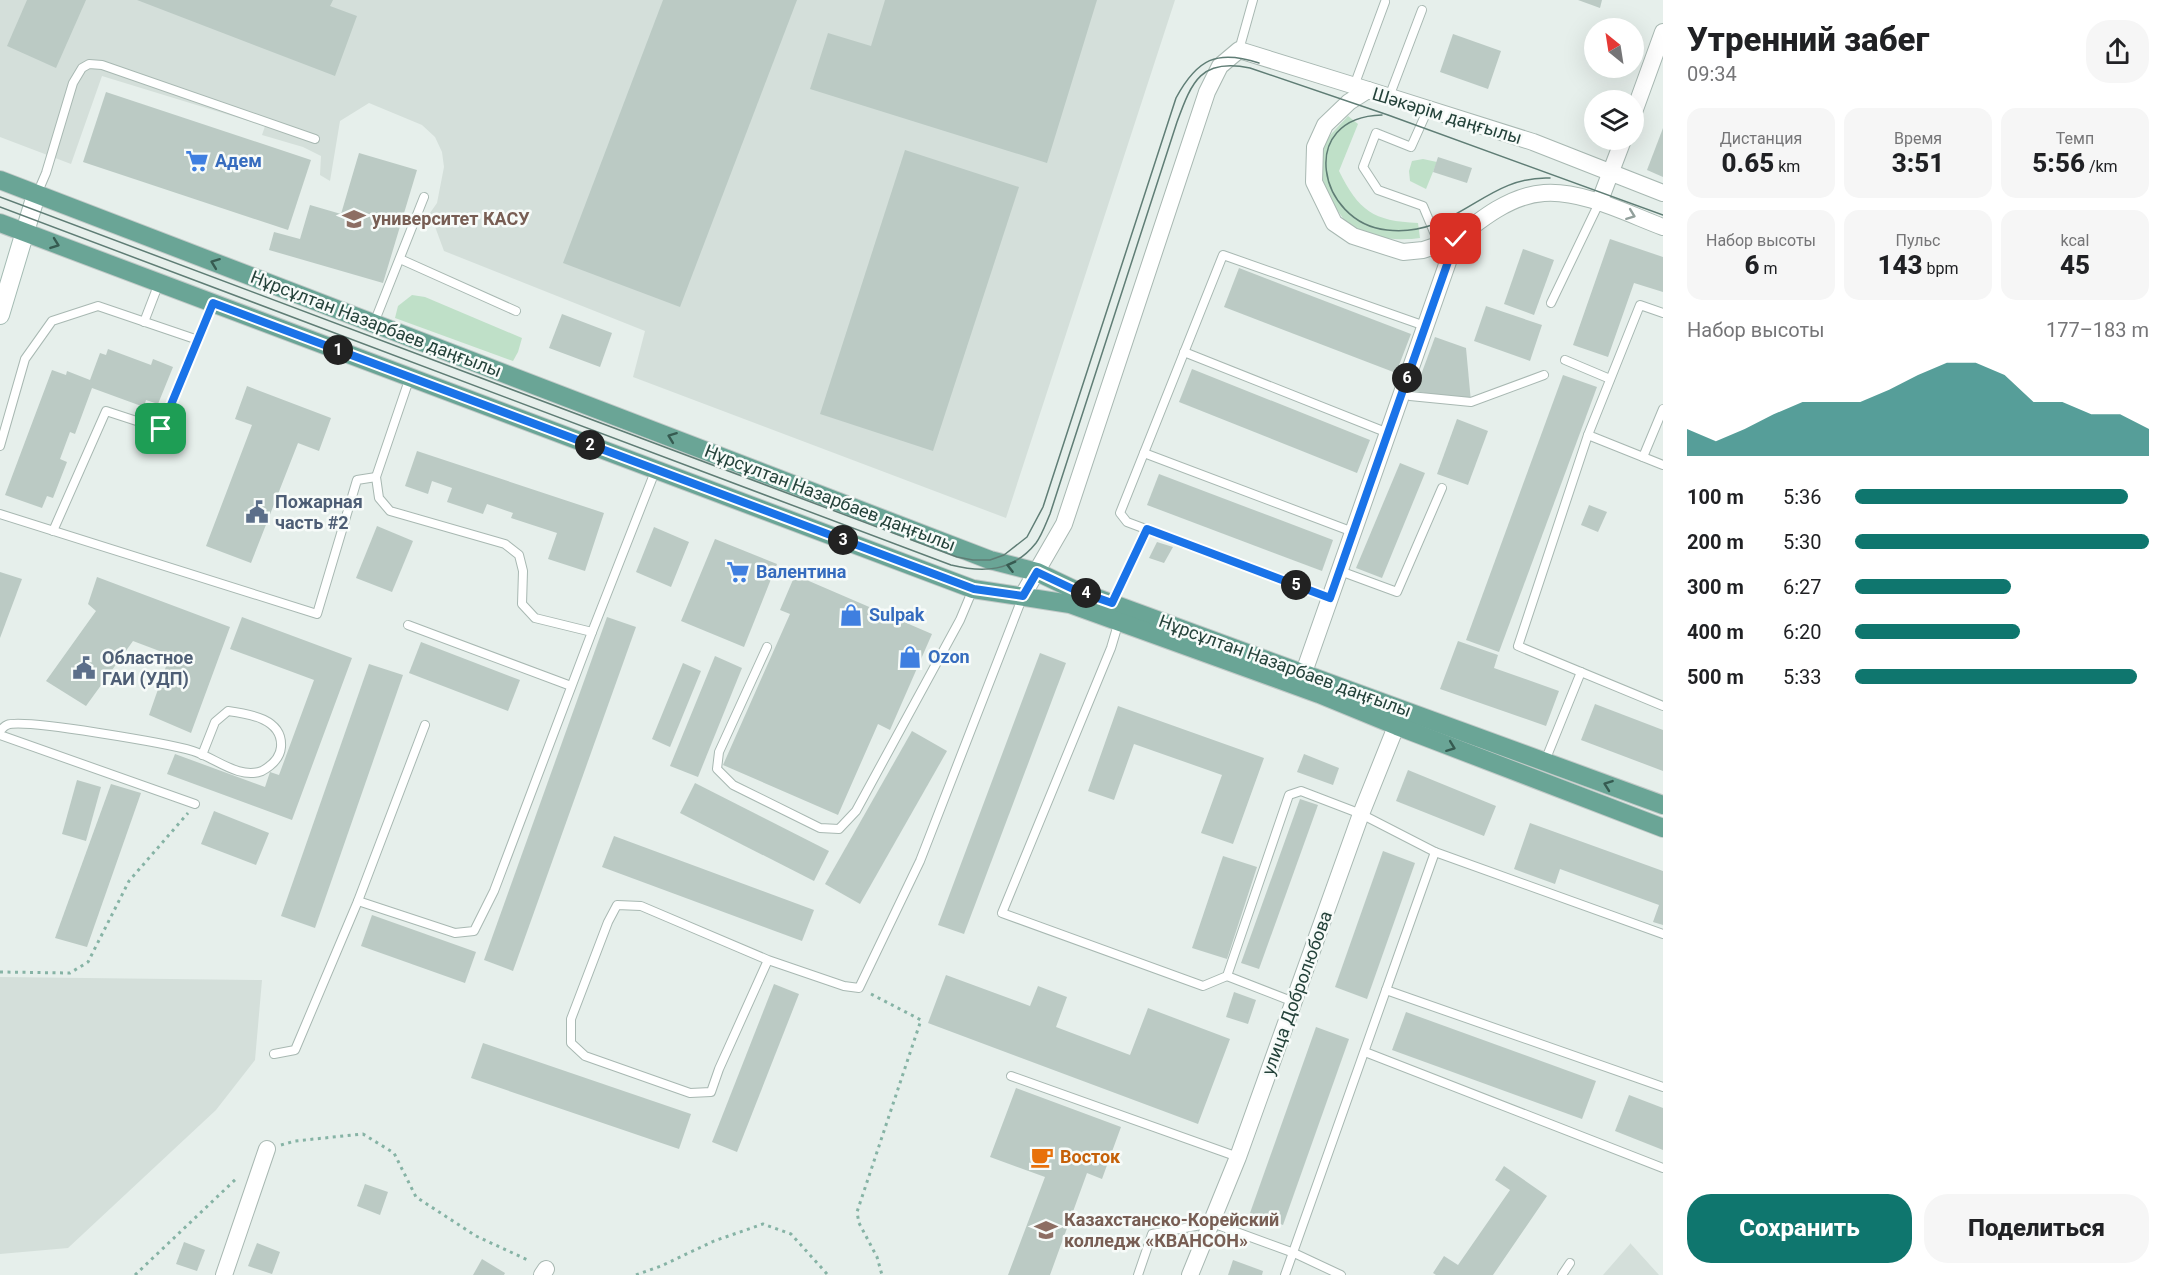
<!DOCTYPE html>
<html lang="ru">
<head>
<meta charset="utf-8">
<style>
	body { margin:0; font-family:Roboto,sans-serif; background:#f6f6f6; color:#202124; height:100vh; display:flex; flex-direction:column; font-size:22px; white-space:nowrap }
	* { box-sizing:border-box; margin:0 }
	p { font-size:20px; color:#757577 }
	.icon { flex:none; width:33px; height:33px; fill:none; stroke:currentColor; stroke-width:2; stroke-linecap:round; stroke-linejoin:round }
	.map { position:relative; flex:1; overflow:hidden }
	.side { display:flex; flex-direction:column; background:#fff; width:510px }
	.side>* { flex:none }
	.needle { width:39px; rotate:330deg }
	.buttons { position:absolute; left:1584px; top:18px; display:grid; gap:12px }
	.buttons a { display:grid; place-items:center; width:60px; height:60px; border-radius:50%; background:#fff; box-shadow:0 6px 24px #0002; font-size:30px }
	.pin { position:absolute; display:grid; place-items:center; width:51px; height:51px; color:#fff; margin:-26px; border-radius:12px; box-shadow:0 3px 9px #0006 }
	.km { position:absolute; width:30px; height:30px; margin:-15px; border-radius:50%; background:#222; color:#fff; font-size:16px; line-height:30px; text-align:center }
	.round { display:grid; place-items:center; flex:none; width:63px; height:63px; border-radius:24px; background:#f6f6f6 }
	.overview { display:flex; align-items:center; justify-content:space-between; height:102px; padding:0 24px }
	h1 { font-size:33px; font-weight:800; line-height:45px }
	.metrics { display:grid; grid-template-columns:repeat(3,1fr); gap:9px; height:102px; padding:6px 24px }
	.metrics div { display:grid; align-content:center; border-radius:15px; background:#f6f6f6; text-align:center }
	.metrics b { font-size:26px; font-weight:800 }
	.metrics small { font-size:16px; font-weight:400 }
	.metrics p { font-size:16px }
	.chart { height:168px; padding:12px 24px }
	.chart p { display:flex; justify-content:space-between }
	.chart svg { width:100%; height:108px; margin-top:6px; fill:#0f766e; opacity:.7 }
	.button { display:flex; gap:12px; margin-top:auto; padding:12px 24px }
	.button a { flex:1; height:69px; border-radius:24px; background:#0f766e; color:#fff; font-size:24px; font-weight:800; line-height:69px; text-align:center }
	.button a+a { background:#f6f6f6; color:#202124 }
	ul { padding:0 24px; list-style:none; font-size:20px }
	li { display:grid; grid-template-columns:96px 72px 1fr; align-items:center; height:45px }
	li i { height:15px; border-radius:8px; background:#0f766e }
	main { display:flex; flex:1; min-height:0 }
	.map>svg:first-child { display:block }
	.built { fill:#d4dfda }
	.green { fill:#bfe0c8 }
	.building { fill:#bbcac4 }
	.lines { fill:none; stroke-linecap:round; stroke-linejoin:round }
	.lane-casing { stroke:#a8b8b2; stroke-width:10 }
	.street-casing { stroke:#a8b8b2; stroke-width:18 }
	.secondary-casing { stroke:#a4bbb3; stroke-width:20 }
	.primary-casing { stroke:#c2cac8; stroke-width:20 }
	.path { stroke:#86b3a5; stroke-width:3; stroke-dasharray:3 4.5; stroke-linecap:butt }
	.lane { stroke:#fff; stroke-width:8 }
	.street { stroke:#fff; stroke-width:16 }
	.secondary { stroke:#fff; stroke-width:18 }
	.primary { stroke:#6aa596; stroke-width:18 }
	.tram { stroke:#5f7d75; stroke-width:1.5 }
	.oneway { stroke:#92a09c }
	.oneway2 { stroke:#365b51 }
	.route-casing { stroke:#fff; stroke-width:12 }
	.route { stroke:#1a73e8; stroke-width:8 }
	.labels { text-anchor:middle; stroke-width:5; stroke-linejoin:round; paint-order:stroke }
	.street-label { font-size:18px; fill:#24423a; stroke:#f7fbf9 }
	.shop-label { font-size:18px; font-weight:bold; fill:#366cbe; stroke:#f7fbf9; text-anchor:start }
	.education-label { font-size:18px; font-weight:bold; fill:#785e54; stroke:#f7fbf9; text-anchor:start }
	.service-label { font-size:18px; font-weight:bold; fill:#4e5e75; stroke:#f7fbf9; text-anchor:start }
	.food-label { font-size:18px; font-weight:bold; fill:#c56008; stroke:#f7fbf9; text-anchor:start }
</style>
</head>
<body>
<main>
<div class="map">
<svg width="1663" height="1275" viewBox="0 0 1663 1275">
	<rect width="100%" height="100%" fill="#e6efeb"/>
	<g class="built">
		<polygon points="0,0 1175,0 1006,518 633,377 645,331 444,251 430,213 437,203 444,167 442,152 435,137 422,125 369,103 340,121 330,181 320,175 321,156 303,147 262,135 265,126 102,76 71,164 0,137"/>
		<polygon points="0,977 262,980 255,1060 216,1110 68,1248 0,1254"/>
		<polygon points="1631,1243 1631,1244 1659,1275 1603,1275"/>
	</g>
	<g class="green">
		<path d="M 1348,116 L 1358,124 L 1339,171 C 1359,211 1373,221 1418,223 L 1420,238 C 1400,241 1365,239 1349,225 C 1338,215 1321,182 1320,167 C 1319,161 1322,150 1324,144 C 1329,135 1341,124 1348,116 Z"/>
		<polygon points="1423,159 1437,162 1426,189 1410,181 1409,171 1412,161"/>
		<polygon points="412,295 425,297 522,338 518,352 513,361 395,318 398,306"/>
	</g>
	<g class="building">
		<polygon points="27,0 86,0 56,68 7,46"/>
		<polygon points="137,0 333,0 330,6 357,16 335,76"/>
		<polygon points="663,0 797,0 680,307 563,263"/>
		<polygon points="885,0 1097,0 1047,163 810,89 828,33 871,46"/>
		<polygon points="1578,0 1602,0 1600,8"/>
		<polygon points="1453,34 1501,51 1488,89 1440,72"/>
		<polygon points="106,92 311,160 288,230 83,162"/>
		<polygon points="1663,128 1663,177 1647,170"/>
		<polygon points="905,150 1019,187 933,451 820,414"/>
		<polygon points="359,153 417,170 383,283 269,250 274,232 300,239 310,205 341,214"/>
		<polygon points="1438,157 1472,168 1467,183 1433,172"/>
		<polygon points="1610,239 1663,257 1663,292 1634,283 1608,357 1573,345"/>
		<polygon points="1523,249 1554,260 1534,315 1504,304"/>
		<polygon points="1239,268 1411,334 1396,373 1224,307"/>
		<polygon points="1486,306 1542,325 1530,361 1474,341"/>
		<polygon points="562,314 612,333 600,367 549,348"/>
		<polygon points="1435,337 1466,348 1471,402 1415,391"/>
		<polygon points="108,349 151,365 153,359 173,367 158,404 146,400 144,407 92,388 75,434 70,432 60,459 67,462 53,498 47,496 42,508 5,495 52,370 66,375 67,371 90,380 100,353 106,355"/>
		<polygon points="1192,369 1370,440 1357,473 1179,402"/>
		<polygon points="1563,375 1597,387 1499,652 1466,640"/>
		<polygon points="247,386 331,418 319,451 298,443 251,563 206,546 252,425 235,419"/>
		<polygon points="1457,419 1488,431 1468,485 1437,474"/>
		<polygon points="417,451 604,513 585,571 548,559 557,533 511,518 513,513 487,504 483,514 447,502 452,488 432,481 428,494 405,486"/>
		<polygon points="1400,463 1425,473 1382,578 1356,568"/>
		<polygon points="1159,474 1333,540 1322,571 1147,505"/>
		<polygon points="1589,505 1607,512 1598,532 1581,525"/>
		<polygon points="377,526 413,541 392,592 356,578"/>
		<polygon points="654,527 689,542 671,587 636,572"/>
		<polygon points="715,539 777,564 744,647 681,621"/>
		<polygon points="1157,542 1173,547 1164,563 1149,558"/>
		<polygon points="0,572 22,579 0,638"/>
		<polygon points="795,575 932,634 890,730 878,724 838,815 723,765 790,614 780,610"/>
		<polygon points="97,577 230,627 191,733 149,715 170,655 133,641 86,706 46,681 96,611 88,604"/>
		<polygon points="242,617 352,658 292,820 167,774 175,754 265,787 270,772 279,775 314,680 230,649"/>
		<polygon points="607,617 636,627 513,971 484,960"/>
		<polygon points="1458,641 1498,655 1494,668 1559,691 1546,726 1440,689"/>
		<polygon points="421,642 520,680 508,711 409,673"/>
		<polygon points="1040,653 1066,663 964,934 938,925"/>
		<polygon points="715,656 742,668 698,777 670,766"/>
		<polygon points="683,663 701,671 670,747 652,739"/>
		<polygon points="369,664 403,675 315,928 281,916"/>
		<polygon points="1595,704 1663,730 1663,771 1581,740"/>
		<polygon points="1118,706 1264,758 1233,844 1201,833 1222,775 1134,744 1114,800 1088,791"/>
		<polygon points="912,731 947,751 860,904 825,884"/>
		<polygon points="1304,754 1339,768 1333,785 1297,772"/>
		<polygon points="1408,770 1496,806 1484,836 1396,801"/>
		<polygon points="77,780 101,787 86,841 62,834"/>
		<polygon points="695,783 829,851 814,881 680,813"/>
		<polygon points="111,784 141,793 87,947 55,938"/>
		<polygon points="1300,799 1318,805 1259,969 1241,963"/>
		<polygon points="214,811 269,833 256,865 201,844"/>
		<polygon points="1530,823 1663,871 1663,925 1653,922 1659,905 1560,869 1555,884 1514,869"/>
		<polygon points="614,836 814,910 802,941 602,867"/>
		<polygon points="1383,851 1415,863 1367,999 1335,987"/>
		<polygon points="1223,856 1257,867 1227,959 1192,948"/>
		<polygon points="372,915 476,952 465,983 361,946"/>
		<polygon points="946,975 1030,1006 1038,986 1067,997 1056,1027 1130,1055 1148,1008 1230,1039 1198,1124 928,1023"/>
		<polygon points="774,984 799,994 737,1152 712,1142"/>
		<polygon points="1234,992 1256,1000 1248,1024 1226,1017"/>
		<polygon points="1406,1012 1596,1081 1582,1119 1392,1050"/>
		<polygon points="1316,1027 1349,1039 1283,1225 1250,1213"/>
		<polygon points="483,1043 691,1114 679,1149 471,1078"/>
		<polygon points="1016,1088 1121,1127 1102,1179 1087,1173 1050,1275 1008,1275 1045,1177 990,1157"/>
		<polygon points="1629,1095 1663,1108 1663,1150 1615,1131"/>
		<polygon points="1504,1166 1547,1196 1493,1275 1436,1275 1433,1273 1444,1256 1458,1265 1510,1190 1495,1180"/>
		<polygon points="365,1184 388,1192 380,1215 357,1206"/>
		<polygon points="184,1242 205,1250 197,1271 176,1264"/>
		<polygon points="257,1243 280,1252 272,1274 248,1266"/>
		<polygon points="482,1259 505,1273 504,1275 473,1275"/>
		<polygon points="1233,1260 1263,1271 1262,1275 1228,1275"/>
	</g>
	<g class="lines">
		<g class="lane-casing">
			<g id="lane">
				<polyline points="1239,50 1253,0"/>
				<polyline points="1354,86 1385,2"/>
				<polyline points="1389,97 1422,10"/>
				<polyline points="1428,109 1411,147 1376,133 1363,167 1378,190 1423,206 1439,244"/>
				<polyline points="37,194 46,173 73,83 82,68 89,64 102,65 315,139"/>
				<polyline points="400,259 516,311"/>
				<polyline points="1551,303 1599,203"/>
				<polyline points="1663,313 1640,305 1588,435 1663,465"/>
				<polyline points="144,322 159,283"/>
				<polyline points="374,323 424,197"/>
				<polyline points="1184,352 1388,433"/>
				<polyline points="1565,360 1610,379"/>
				<polyline points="1410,396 1471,402 1544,375"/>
				<polyline points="1588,435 1518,646 1663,706"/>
				<polyline points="0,446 25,359 52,321 98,306 198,340"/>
				<polyline points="1144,453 1353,532"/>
				<polyline points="1643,457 1663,409"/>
				<polyline points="0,514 317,614 357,480 376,477"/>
				<polyline points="53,531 106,411 161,429 213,303"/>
				<polyline points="1340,571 1397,592 1442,488"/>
				<polyline points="1330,598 1127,522 1120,513 1223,255 1425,326"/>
				<polyline points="1112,603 1147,529"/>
				<polyline points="1119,621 1111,648 1002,913 1203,986 1227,976 1289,795 1301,791 1361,814 1435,852 1285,1275"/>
				<polyline points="408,625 571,686"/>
				<polyline points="592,632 656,469"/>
				<polyline points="767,647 719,752 717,769 733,785 820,828 839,829 856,811 960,620 973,589"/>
				<path d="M 0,731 C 2,729 4,726 7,725 C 23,718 170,744 193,751 C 214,757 239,780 262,771 C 271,766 280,759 281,747 C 283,719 250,714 228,711 L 215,722 L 202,755"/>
				<polyline points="0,735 195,804"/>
				<polyline points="1545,761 1581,672"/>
				<polyline points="1435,852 1663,934"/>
				<polyline points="358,901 455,933 474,931 494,891 592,632 535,618 522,604 523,571 519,555 505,544 390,511 379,498 376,477 410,377"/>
				<polyline points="768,960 719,1069 711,1092 690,1093 585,1056 571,1043 571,1019 608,922 617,905 641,906 768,960 844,986 859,988 920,861 1023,596"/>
				<polyline points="1227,976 1294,1002"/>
				<polyline points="1386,990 1663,1087"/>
				<polyline points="1365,1052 1663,1168"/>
				<polyline points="274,1054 295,1050 358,901 425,725"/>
				<polyline points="1011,1076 1238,1157"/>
				<polyline points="1138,1275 1152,1234 1212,1223 1294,1253 1341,1275"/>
				<polyline points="1562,1275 1570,1263"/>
			</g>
		</g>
		<g class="street-casing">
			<g id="street">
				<polyline points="1634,112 1663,32"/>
				<polyline points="1599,203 1623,140"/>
				<polyline points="1456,239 1423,250 1403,252 1353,236 1334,223 1314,182 1315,147 1325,125 1349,102 1368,90 1533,142 1663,193"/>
				<polyline points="1023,595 1064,524 1207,92 1220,66 1239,50 1368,90"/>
				<path d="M 1304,672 L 1456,239 C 1481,219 1511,195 1544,193 C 1582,190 1628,214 1663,227"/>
				<polyline points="224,1275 267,1149"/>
				<polyline points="542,1275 546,1269"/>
				<polyline points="1190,1275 1238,1157 1361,814 1401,714"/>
			</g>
		</g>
		<g class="secondary-casing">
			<polyline id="secondary" points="0,315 36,195"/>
		</g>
		<g class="primary-casing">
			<g id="primary">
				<polyline points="0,180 990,560 1037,572 1075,590 1663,805"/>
				<polyline points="0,223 973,589 1070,604 1319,694 1397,726 1663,828"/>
			</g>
		</g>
		<g class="path">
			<polyline points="0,972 70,973 88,962 129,881 188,813"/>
			<polyline points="871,994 921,1020 857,1212 859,1223 877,1257 882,1275"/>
			<polyline points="281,1145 295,1141 363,1134 394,1153 416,1197 476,1236 530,1261"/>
			<polyline points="135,1275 238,1177"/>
			<polyline points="636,1275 661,1266 714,1241 763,1224 791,1234 828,1275"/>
		</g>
		<use href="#lane" class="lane"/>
		<use href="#street" class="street"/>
		<use href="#secondary" class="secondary"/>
		<use href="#primary" class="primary"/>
		<g class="tram">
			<path d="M 1382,115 C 1296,117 1318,223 1387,230 C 1456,238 1485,175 1550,178"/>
			<path d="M 0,197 L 957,557 L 973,560 L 990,560 L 1004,555 L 1027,537 L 1043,507 L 1176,98 C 1197,59 1217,49 1259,63"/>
			<path d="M 0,207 L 951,565 C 983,573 1013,572 1036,543 C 1042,535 1046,523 1050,514 L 1177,122 C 1192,81 1201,58 1250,68 L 1388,115 L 1663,215"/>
		</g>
	</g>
	<defs><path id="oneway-chevron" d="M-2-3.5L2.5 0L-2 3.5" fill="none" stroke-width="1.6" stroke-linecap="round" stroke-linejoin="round" transform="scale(1.5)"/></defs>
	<use class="oneway" href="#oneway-chevron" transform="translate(1631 215) rotate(21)"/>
	<g class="oneway2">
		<use href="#oneway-chevron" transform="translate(55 244) rotate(20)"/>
		<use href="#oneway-chevron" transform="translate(215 263) rotate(-159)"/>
		<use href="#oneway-chevron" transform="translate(672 437) rotate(-159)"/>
		<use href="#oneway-chevron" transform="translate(1011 566) rotate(-166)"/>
		<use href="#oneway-chevron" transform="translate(1451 747) rotate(21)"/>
		<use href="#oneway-chevron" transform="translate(1608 785) rotate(-160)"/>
	</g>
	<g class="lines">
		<g class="route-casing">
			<polyline id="route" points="161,429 213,303 974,589 1023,596 1037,572 1075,590 1112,603 1147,529 1330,598 1456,239"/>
		</g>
		<use href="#route" class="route"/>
	</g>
	<defs>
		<g id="supermarket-bare" transform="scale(1.8)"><path d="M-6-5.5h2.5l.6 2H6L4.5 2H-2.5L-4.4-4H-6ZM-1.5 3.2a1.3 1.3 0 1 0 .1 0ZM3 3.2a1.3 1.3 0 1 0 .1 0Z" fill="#3f7fe0" stroke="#f7fbf9" stroke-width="2.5" paint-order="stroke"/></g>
		<g id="university-bare" transform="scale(1.8)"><path d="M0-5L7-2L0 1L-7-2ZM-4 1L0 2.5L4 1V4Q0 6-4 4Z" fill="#8d6e63" stroke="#f7fbf9" stroke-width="2.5" paint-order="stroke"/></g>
		<g id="civic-bare" transform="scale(1.8)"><path d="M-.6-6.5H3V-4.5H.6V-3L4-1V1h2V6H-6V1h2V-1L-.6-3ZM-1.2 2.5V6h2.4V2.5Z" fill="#5c6f8a" stroke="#f7fbf9" stroke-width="2.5" paint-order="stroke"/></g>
		<g id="shop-bare" transform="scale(1.8)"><path d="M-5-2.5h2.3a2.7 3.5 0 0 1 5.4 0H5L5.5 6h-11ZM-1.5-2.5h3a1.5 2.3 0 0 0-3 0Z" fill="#3f7fe0" stroke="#f7fbf9" stroke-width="2.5" paint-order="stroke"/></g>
		<g id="cafe-bare" transform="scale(1.8)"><path d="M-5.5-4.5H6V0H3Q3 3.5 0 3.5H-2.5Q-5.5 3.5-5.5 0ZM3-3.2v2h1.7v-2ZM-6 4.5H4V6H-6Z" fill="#e8710a" stroke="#f7fbf9" stroke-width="2.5" paint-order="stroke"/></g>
	</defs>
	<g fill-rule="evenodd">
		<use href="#supermarket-bare" x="197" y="161"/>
		<use href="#university-bare" x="354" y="219"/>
		<use href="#civic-bare" x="257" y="512"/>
		<use href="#supermarket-bare" x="738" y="572"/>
		<use href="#shop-bare" x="851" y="615"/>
		<use href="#shop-bare" x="910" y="657"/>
		<use href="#civic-bare" x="84" y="668"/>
		<use href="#cafe-bare" x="1042" y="1157"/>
		<use href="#university-bare" x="1046" y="1230"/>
	</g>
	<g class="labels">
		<g class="street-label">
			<text transform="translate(1447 116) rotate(17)" y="6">Шәкәрім даңғылы</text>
			<text transform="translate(376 324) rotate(21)" y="6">Нұрсұлтан Назарбаев даңғылы</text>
			<text transform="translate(830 498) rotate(21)" y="6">Нұрсұлтан Назарбаев даңғылы</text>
			<text transform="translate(1285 666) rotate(20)" y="6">Нұрсұлтан Назарбаев даңғылы</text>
			<text transform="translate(1297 993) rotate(-70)" y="6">улица Добролюбова</text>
		</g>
		<g class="shop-label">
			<text x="215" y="167">Адем</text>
			<text x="756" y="578">Валентина</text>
			<text x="869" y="621">Sulpak</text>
			<text x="928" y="663">Ozon</text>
		</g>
		<g class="education-label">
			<text x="372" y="225">университет КАСУ</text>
			<text x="1064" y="1226">Казахстанско-Корейский<tspan x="1064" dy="21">колледж «КВАНСОН»</tspan></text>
		</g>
		<g class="service-label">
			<text x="275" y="508">Пожарная<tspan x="275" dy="21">часть #2</tspan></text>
			<text x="102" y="664">Областное<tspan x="102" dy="21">ГАИ (УДП)</tspan></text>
		</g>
		<g class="food-label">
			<text x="1060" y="1163">Восток</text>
		</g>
	</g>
</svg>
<div class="buttons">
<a><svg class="needle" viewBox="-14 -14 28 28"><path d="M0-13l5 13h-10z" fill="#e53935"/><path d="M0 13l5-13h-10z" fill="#757577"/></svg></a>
<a><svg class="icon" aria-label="layers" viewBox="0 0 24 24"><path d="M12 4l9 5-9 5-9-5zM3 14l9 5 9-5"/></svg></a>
</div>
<div class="pin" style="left:161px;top:429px;background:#1e9e55"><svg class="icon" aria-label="arrive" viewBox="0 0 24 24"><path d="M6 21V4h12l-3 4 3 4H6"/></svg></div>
<div class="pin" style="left:1456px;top:239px;background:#d93025"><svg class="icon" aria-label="check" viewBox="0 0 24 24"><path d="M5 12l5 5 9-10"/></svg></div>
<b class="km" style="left:338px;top:350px">1</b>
<b class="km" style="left:590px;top:445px">2</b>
<b class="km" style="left:843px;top:540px">3</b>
<b class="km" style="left:1086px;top:593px">4</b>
<b class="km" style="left:1296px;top:585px">5</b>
<b class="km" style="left:1407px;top:378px">6</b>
</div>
<section class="side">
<div class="overview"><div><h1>Утренний забег</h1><p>09:34</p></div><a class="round"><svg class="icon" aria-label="share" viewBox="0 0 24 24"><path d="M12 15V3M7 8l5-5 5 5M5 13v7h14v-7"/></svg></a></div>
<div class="metrics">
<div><p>Дистанция</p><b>0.65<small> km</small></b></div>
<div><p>Время</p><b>3:51</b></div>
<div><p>Темп</p><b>5:56<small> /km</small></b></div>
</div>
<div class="metrics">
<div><p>Набор высоты</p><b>6<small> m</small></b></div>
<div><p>Пульс</p><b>143<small> bpm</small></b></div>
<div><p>kcal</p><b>45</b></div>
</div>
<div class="chart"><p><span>Набор высоты</span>177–183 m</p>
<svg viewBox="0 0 160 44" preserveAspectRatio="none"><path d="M0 44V33L10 38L20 33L30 27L40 22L50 22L60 22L70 17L80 11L90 6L100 6L110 11L120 22L130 22L140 27L150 27L160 33V44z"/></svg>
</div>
<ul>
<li><b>100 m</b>5:36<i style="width:93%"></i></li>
<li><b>200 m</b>5:30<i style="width:100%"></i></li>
<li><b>300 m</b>6:27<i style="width:53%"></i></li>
<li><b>400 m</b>6:20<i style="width:56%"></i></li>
<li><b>500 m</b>5:33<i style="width:96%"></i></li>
</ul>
<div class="button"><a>Сохранить</a><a>Поделиться</a></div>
</section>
</main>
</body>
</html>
